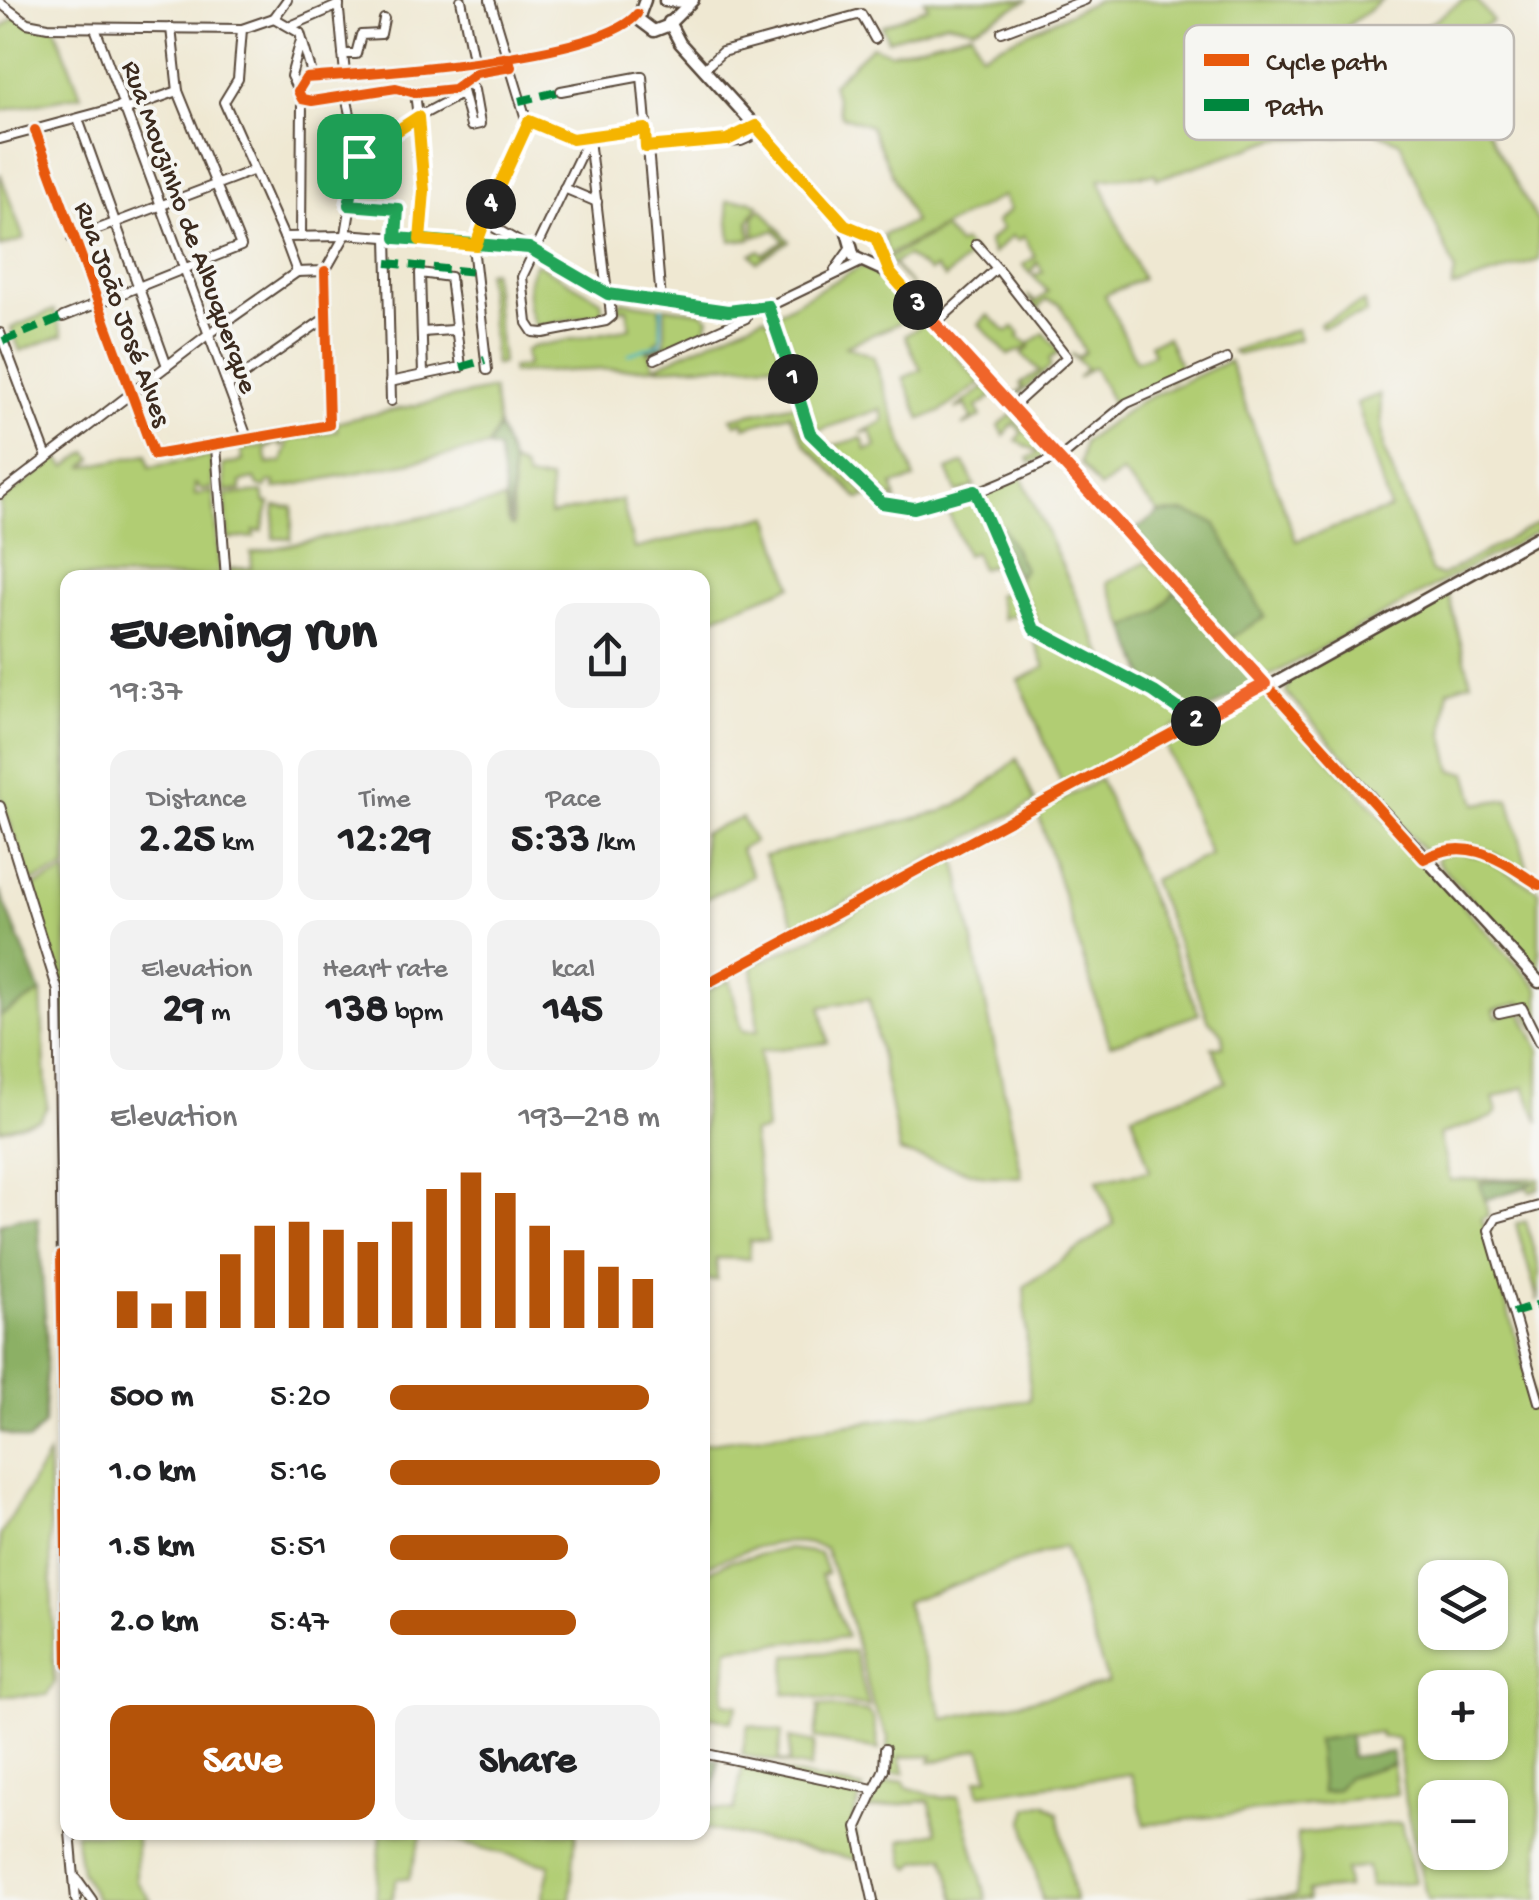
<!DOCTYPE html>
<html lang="en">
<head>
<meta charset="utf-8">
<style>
	body { margin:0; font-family:"Gochi Hand",sans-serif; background:#f2f2f2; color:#202124; height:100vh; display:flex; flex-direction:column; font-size:38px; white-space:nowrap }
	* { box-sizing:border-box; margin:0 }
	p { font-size:32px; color:#757577 }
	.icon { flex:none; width:55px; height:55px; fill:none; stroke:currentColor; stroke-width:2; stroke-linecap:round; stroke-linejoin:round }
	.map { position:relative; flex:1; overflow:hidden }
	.sheet { position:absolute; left:60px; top:570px; width:650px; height:1270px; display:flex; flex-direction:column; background:#fff; border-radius:20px; box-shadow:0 2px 8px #0004 }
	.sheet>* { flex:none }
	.controls { position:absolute; left:1418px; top:1560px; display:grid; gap:20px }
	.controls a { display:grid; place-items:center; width:90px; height:90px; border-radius:20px; background:#fff; box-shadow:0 2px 8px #0004; font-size:50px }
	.pin { position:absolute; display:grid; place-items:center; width:85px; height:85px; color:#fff; margin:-42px; border-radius:20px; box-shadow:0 5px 15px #0006 }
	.km { position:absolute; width:50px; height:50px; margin:-25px; border-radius:50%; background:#222; color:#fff; font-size:28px; line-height:50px; text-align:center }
	.round { display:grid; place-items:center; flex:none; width:105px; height:105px; border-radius:20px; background:#f2f2f2 }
	.overview { display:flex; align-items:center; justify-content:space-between; height:170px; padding:0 50px }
	h1 { font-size:55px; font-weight:800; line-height:75px }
	.figures { display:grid; grid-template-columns:repeat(3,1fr); gap:15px; height:170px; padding:10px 50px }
	.figures div { display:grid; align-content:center; border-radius:20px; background:#f2f2f2; text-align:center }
	.figures b { font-size:42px; font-weight:800 }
	.figures small { font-size:28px; font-weight:400 }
	.figures p { font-size:28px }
	.chart { height:280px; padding:20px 50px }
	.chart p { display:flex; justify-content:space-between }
	.chart svg { width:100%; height:180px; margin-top:10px; stroke:#b45309; stroke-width:6 }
	.action { display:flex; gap:20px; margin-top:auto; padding:20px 50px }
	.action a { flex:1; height:115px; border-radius:20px; background:#b45309; color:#fff; font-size:40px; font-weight:800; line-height:115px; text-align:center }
	.action a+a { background:#f2f2f2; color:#202124 }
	ul { padding:0 50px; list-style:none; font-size:32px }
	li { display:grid; grid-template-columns:160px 120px 1fr; align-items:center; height:75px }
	li i { height:25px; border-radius:12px; background:#b45309 }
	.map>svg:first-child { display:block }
	.green { fill:#b1cd73; stroke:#767c48; stroke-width:2.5; fill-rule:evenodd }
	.forest { fill:#8cb065; stroke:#646d42; stroke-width:2.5 }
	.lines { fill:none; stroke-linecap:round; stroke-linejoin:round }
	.stream { stroke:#4ebbc9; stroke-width:2.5 }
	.street-casing { stroke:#564639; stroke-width:12 }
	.secondary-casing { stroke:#564639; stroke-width:15 }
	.street { stroke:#fff; stroke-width:8 }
	.secondary { stroke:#fff; stroke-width:10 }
	.quiet { stroke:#00873e; stroke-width:8; stroke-dasharray:15 8; stroke-linecap:butt }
	.cycleway-casing { stroke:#f6f6f2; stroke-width:16 }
	.cycleway { stroke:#e8590c; stroke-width:10 }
	.split-1-casing { stroke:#fff; stroke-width:20 }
	.split-2-casing { stroke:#fff; stroke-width:20 }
	.split-3-casing { stroke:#fff; stroke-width:20 }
	.split-4-casing { stroke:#fff; stroke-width:20 }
	.split-5-casing { stroke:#fff; stroke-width:20 }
	.split-1 { stroke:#22a559; stroke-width:12 }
	.split-2 { stroke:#22a559; stroke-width:12 }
	.split-3 { stroke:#f0652b; stroke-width:12 }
	.split-4 { stroke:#f5b400; stroke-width:12 }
	.split-5 { stroke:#f5b400; stroke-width:12 }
	.labels { text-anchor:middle; stroke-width:8; stroke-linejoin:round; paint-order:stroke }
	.street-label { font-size:28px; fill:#3b2a1e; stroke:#f6f6f2 }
	.key { fill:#f6f6f2; stroke:#beb9b2; stroke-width:2.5 }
	.key-label { font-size:28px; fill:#3b2a1e }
</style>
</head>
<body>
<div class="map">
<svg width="1539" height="1900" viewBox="0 0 1539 1900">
	<rect width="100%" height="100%" fill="#f6f6f2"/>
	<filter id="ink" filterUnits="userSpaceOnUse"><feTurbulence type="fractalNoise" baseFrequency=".01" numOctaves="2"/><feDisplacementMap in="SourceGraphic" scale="20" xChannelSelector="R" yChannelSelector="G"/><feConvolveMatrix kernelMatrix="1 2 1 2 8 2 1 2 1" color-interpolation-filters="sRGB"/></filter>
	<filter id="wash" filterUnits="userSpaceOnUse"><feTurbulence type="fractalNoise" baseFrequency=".0048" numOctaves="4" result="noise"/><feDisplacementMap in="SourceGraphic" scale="40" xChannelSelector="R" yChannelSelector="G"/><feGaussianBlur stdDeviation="2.25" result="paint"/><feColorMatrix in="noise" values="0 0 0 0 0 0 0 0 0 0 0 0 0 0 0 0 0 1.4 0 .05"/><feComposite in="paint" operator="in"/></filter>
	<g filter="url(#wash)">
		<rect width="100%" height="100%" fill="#efe8d2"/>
		<g class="green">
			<polygon points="924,0 1028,0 974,28 946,22 888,40 882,26 928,7"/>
			<polygon points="1098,0 1383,0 1339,32 1370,65 1463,0 1477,0 1493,21 1449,47 1480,117 1539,224 1539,260 1452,288 1455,270 1400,142 1367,128 1338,137 1276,139 1157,179 1155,174 1099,179 1142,279 1105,295 1136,361 1154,354 1150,344 1167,337 1183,374 1114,405 1093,367 1077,378 1086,368 1071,354 1079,357 1085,352 1060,304 1046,300 1038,308 1044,318 1027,295 1036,302 1048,292 1033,276 1043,272 1037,262 1031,274 1023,265 1035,257 1024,236 1018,241 1012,236 993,254 988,242 1002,229 996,222 1010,210 1003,196 888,255 883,235 914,222 870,126 841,116 832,84 872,46 890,53 972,32 981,54"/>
			<polygon points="16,16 55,27 81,95 0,111 0,30"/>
			<polygon points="0,173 24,239 0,247"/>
			<polygon points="750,200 758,205 749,221 751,239 731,241 727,201"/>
			<polygon points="761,208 789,241 757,262 751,254 760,250 763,254 784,241 775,230 754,237 754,216"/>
			<polygon points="943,228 958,245 963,242 973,253 945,278 935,268 930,272 907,256 893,264 913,287 887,259"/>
			<path d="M 536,263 L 601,300 L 603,313 L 537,327 C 525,311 525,279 536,263 Z"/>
			<polygon points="862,266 887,277 919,315 845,346 873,356 915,479 893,485 896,502 828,447 862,438 866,450 876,447 871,431 860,433 884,421 881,409 817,431 805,407 788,349 791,344 775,314"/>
			<polygon points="492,271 502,363 495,365 486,272"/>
			<polygon points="621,301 660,307 661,337 646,352 665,344 665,307 701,312 709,318 706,329 650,353 654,367 764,316 770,322 784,363 512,373 511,368 527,366 525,351 532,347 630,328 627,308 616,310"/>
			<polygon points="1364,302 1366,314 1322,328 1319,324"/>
			<polygon points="54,310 63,335 20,351 11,328"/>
			<polygon points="988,315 1007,332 1014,327 1020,334 1018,337 1029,344 1044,333 1059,352 1049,360 1051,366 1017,396 1013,396 1007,390 1015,395 1023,388 1020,384 1040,371 1022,354 1031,346 1008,355 979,324"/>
			<polygon points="926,322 981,383 940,412 921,419 903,378 921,370 905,336"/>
			<polygon points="1297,329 1300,339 1237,355 1232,351"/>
			<polygon points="1229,361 1296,541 1390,509 1357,403 1380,394 1384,450 1432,572 1441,576 1539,522 1539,530 1269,676 1264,674 1230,637 1265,617 1185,512 1159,513 1122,473 1100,488 1080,464 1084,442 1139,402"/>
			<polygon points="985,387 993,396 977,407 981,417 962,426 972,419 966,405 955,409"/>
			<polygon points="493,389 498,427 488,447 274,489 275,482 268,482 266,488 258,486 255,479 241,482 241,490 225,491 223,465 243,461 241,450 285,441 281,447 280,442 265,449 268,464 282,462 289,440 337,431 337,423 351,419"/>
			<polygon points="796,404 803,430 867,497 859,499 806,445 790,414 745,427 744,421 736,424 731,418"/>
			<polygon points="1011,415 1048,456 1030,463 1028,458 1039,452 1016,441 1022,433 1013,423 1004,436 999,425"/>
			<polygon points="87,452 93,459 83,467 147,454 150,467 211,456 213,488 202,490 195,484 195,495 213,492 220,577 68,578 67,868 31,882 0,795 0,502 58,458 66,467"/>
			<polygon points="512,463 523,468 527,479 550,480 550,515 622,500 634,549 769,516 792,586 703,621 702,578 230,578 230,569 252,568 251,553 505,500 507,521 513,526"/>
			<polygon points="964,463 975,486 957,493 947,470"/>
			<polygon points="1021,476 1106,661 1041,630 995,530 983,491"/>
			<polygon points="263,492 265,503 270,503 262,531 254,531 254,537 228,539 225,495"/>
			<polygon points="969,498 975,500 1001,562 981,569 974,552 966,555 946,507"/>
			<polygon points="275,506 293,507 291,539 273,538"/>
			<polygon points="1147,562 1175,591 1158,612 1126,628 1107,582"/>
			<polygon points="1013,589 1022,611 1003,619 997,595"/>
			<polygon points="1448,593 1471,682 1448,690 1444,736 1452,771 1467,773 1476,804 1509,799 1528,870 1539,876 1539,882 1494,854 1468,845 1424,851 1379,800 1383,787 1369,783 1286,693 1290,678"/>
			<path d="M 1032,635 C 1059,641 1176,698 1186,721 L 1063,787 L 1019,680 L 1045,667 Z"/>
			<path d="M 1263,693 L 1272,696 L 1539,989 L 1539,1033 L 1521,1003 L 1494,1010 L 1496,1017 L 1521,1012 L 1539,1050 L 1539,1122 L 1524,1087 L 1493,1098 L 1497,1112 L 1492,1117 L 1439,1135 L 1450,1180 L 1539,1178 L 1539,1188 L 1530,1192 L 1528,1187 L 1485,1199 L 1488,1216 L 1482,1218 L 1539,1420 L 1539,1900 L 1427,1900 L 1405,1802 L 1398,1738 L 1381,1737 L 1380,1732 L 1317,1740 L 1346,1777 L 1393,1764 L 1397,1794 L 1145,1825 L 1131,1774 L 979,1794 L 977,1779 L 989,1777 L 980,1748 L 934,1762 L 930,1762 L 933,1756 L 900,1757 L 905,1773 L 893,1774 L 889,1768 L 888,1737 L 873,1706 L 850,1618 L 825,1548 C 784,1533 740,1551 703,1567 L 702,1444 L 1030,1400 L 1024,1287 L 1114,1224 L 1097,1180 L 1150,1171 L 1132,1114 L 1226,1082 L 1212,1047 L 1223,1046 L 1223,1034 L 1209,1021 L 1152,880 L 1210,855 L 1165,744 L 1252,695 ZM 1064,1546 L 1108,1683 L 944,1719 L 905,1602 ZM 1435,1578 L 1490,1578 L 1490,1632 L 1435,1632 ZM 1435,1688 L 1490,1688 L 1490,1742 L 1435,1742 ZM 1435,1798 L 1490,1798 L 1490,1852 L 1435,1852 Z"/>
			<polygon points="1017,759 1035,802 797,929 764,856 940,812 969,799"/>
			<polygon points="1100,779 1199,1014 1110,1045 1038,813"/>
			<polygon points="742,818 754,842 740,849 753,876 703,900 703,833"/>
			<polygon points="1456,852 1483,857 1539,891 1539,982 1513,945 1437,862 1438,856"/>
			<polygon points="955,856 1022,1177 985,1176 900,1152 869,998 821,1007 828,1043 760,1051 766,1131 752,1133 768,1241 749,1241 750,1259 716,1258 717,1280 703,1280 703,992 730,980 742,1031 758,1031 752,965 800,944"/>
			<polygon points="67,872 68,1228 66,1228 63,991 32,887"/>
			<polygon points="41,993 47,1107 40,1119 0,1130 0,1016"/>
			<polygon points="1526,1221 1539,1269 1538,1301 1516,1224"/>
			<polygon points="48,1455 54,1683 47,1695 0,1696 0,1536"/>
			<path d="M 788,1549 L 820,1553 L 827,1573 L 821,1575 C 830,1593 839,1614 847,1637 L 728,1648 L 723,1703 L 738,1705 L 731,1722 L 709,1716 L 703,1747 L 703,1574 L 732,1560 Z"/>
			<polygon points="854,1651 869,1707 784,1693 787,1655"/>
			<polygon points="816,1705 868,1712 873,1717 879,1750 815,1738 819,1706"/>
			<polygon points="748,1725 782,1732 778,1761 789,1763 790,1738 815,1743 810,1769 742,1755"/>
			<polygon points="743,1764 863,1789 853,1818 860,1860 703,1828 703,1807 734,1811"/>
			<polygon points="904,1781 906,1787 943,1798 959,1796 987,1900 956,1900 944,1856 917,1862 911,1869 905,1864 901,1840 937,1832 929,1800 866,1810 883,1784"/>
			<polygon points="1045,1803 1058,1813 1075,1900 1042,1900 1024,1820 1028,1808"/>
			<polygon points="1401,1823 1415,1882 1370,1886 1367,1867 1345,1870 1347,1888 1308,1891 1308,1900 1248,1900 1296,1896 1300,1859 1297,1834"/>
			<polygon points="75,1833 136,1833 136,1881 151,1900 97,1900 81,1871"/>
			<polygon points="381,1833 576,1833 570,1900 542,1900 550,1865 422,1833 409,1879 397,1878 391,1900 376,1900"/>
		</g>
		<g class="forest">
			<polygon points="498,427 512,463 510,527 498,450 488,447"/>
			<polygon points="1185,512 1215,523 1265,617 1228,639 1134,531 1159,513"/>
			<polygon points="1002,526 1024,569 1018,578 995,530"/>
			<polygon points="1175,591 1257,682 1203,713 1194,713 1148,683 1126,628 1158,612"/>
			<polygon points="0,891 41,993 0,1016"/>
			<polygon points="1503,1180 1536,1183 1485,1200 1480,1183"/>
			<polygon points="18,1218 38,1218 47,1341 44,1425 28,1441 0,1432 0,1224"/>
			<polygon points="1349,1735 1351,1757 1392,1752 1393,1764 1347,1777 1336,1790 1322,1792 1317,1740"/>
			<polygon points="703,1757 719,1760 710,1808 703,1807"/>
		</g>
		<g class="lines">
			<polyline class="stream" points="629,354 661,343 662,307"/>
		</g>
	</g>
	<g filter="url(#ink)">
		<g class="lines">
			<g class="street-casing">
				<g id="street">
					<polyline points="338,0 345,74"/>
					<polyline points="461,0 474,64"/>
					<polyline points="490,0 526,119 572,139 645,129"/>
					<polyline points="0,3 27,23 48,27 242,29 274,18 300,33 313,77"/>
					<polyline points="274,18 287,0"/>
					<polyline points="293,25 339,5"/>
					<polyline points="95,28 248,440"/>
					<polyline points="242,29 238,79 224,102 284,237"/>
					<polyline points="1002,32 1085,0"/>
					<polyline points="343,54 356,54 361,35 381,34 384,19"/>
					<path d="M 511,67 L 476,73 L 454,89 L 415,93 L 396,88 L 312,101 L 302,99 L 298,91 L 306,78 C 369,73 601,59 637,14"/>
					<polyline points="705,68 722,52 861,14 875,39"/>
					<polyline points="461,87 471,126 480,124 474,90 468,82"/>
					<polyline points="297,88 291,76 301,40"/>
					<polyline points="561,91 642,76 661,301"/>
					<polyline points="415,93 418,117 459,95 460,90"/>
					<polyline points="124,110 178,91"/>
					<polyline points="78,119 167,366"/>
					<polyline points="35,130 154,455 329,425 325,271"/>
					<polyline points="589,137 522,277 527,323 533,332 543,333 606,321 611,317 609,294"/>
					<polyline points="0,139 123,106"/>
					<polyline points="589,139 607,293"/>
					<polyline points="727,140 756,126"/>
					<polyline points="646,147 741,141 750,137 756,126"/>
					<polyline points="359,156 418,117 424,191 420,240"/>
					<polyline points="564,188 597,202"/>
					<polyline points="349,205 398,209 395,238"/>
					<polyline points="483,221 607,293 728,311 774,304 861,262"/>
					<polyline points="346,234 526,248"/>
					<polyline points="301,237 302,99"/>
					<polyline points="387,237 391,401"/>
					<polyline points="72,239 252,171"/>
					<polyline points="976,244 997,268"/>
					<polyline points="835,270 850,249"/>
					<polyline points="297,272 325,271 346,234 359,156 346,96"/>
					<polyline points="297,272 284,237 345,236"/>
					<polygon points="420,273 450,277 461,367 423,375"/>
					<path d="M 768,306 L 810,433 L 882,503 C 924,523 1016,476 1057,457"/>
					<polyline points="63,317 241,246 178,91 171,28"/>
					<polyline points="935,324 997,268 1067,357 1012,407"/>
					<polyline points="422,332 452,330 457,333"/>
					<polyline points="0,333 47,457"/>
					<polyline points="655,359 746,318 746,311"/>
					<polyline points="487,370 474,255 483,221 529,121"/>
					<polyline points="390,382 423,375"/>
					<polyline points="228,386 327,317"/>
					<polyline points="216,447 226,578"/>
					<polyline points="1059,459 1127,403 1227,359"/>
					<polyline points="975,491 1034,629 1154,692 1196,721"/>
					<polyline points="0,494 206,336 297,272"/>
					<polyline points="0,806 58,991 68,1665"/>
					<polyline points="702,986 1265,683"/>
					<polyline points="1499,1013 1522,1008 1539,1042"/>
					<polyline points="1539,1206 1496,1218 1489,1230 1539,1402"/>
					<polyline points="702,1753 873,1789"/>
					<polyline points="70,1832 76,1900"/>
					<polyline points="77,1879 92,1900"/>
					<polyline points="873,1900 857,1827 884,1769 885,1749"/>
				</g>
			</g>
			<g class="secondary-casing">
				<g id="secondary">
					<polyline points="645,0 638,19 654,31 667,26 693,0"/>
					<polyline points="665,1 688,2"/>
					<polyline points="669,22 680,43 845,225 877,238 890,273 935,324 1539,982"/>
					<polyline points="845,225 854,257 889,273"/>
					<polyline points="1268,687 1539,536"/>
				</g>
			</g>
			<use href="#street" class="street"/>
			<use href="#secondary" class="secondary"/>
			<g class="quiet">
				<polyline points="519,101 561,91"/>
				<polyline points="387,263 475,272"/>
				<polyline points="3,341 63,317"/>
				<polyline points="461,367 485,360"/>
				<polyline points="1513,1313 1539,1305"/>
			</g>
			<g class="cycleway-casing">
				<g id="cycleway">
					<path d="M 509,58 L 511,67 L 476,73 L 454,89 L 415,93 L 396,88 L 312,101 L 302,99 L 298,91 L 306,78 C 370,73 601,59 637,14"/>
					<polyline points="35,130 154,455 329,425 325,271"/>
					<path d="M 702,986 L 1265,683 L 1424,859 C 1468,834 1501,861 1539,885"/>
					<polyline points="68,1255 61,1256 68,1665"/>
				</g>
			</g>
			<use href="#cycleway" class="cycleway"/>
		</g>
	</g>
	<g class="lines" filter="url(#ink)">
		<g class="split-1-casing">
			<polyline id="split-1" points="359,156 349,205 398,209 396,238 529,248 608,294 728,311 768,306 793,379"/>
		</g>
		<g class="split-2-casing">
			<polyline id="split-2" points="793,379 810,433 882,503 914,508 975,491 1034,629 1154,692 1196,721"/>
		</g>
		<g class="split-3-casing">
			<polyline id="split-3" points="918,305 1265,684 1196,721"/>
		</g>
		<g class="split-4-casing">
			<polyline id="split-4" points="491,204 529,121 572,139 645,129 646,147 727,140 756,126 845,225 876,238 890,273 918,305"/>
		</g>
		<g class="split-5-casing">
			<polyline id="split-5" points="359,156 418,117 424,191 420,240 476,245 491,204"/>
		</g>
		<use href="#split-1" class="split-1"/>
		<use href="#split-2" class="split-2"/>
		<use href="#split-3" class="split-3"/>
		<use href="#split-4" class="split-4"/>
		<use href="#split-5" class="split-5"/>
	</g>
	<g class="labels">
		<g class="street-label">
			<text transform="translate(192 226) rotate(70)" y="10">Rua Mouzinho de Albuquerque</text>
			<text transform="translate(125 313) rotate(70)" y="10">Rua João José Alves</text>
		</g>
	</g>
	<rect x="1184" y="25" width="330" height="115" rx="15" class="key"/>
	<rect x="1204" y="54" width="45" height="12" fill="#e8590c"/>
	<rect x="1204" y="99" width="45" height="12" fill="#00873e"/>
	<g class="key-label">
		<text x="1266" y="70">Cycle path</text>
		<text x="1266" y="115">Path</text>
	</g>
</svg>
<div class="controls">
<a><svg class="icon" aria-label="layers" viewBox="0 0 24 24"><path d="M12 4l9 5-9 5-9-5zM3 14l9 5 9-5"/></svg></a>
<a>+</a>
<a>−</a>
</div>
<div class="pin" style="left:359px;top:156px;background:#1e9e55"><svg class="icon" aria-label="arrive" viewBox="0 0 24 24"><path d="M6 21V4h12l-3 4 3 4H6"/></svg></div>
<b class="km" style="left:793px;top:379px">1</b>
<b class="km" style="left:1196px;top:721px">2</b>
<b class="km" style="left:918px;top:305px">3</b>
<b class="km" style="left:491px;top:204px">4</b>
<section class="sheet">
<div class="overview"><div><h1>Evening run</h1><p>19:37</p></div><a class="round"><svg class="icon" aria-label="share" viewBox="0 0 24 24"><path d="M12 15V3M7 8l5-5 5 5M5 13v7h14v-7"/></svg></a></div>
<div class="figures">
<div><p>Distance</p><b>2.25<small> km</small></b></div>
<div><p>Time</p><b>12:29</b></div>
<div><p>Pace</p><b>5:33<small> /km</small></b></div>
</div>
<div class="figures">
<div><p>Elevation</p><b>29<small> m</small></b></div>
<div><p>Heart rate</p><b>138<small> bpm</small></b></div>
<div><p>kcal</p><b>145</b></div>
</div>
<div class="chart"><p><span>Elevation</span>193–218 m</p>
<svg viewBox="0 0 160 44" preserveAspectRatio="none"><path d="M5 44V35M15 44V38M25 44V35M35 44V26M45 44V19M55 44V18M65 44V20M75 44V23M85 44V18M95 44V10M105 44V6M115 44V11M125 44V19M135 44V25M145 44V29M155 44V32"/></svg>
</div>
<ul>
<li><b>500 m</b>5:20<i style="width:96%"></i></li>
<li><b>1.0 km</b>5:16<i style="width:100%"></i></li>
<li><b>1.5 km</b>5:51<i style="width:66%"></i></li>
<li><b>2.0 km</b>5:47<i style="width:69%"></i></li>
</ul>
<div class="action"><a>Save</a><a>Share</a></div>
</section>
</div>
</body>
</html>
